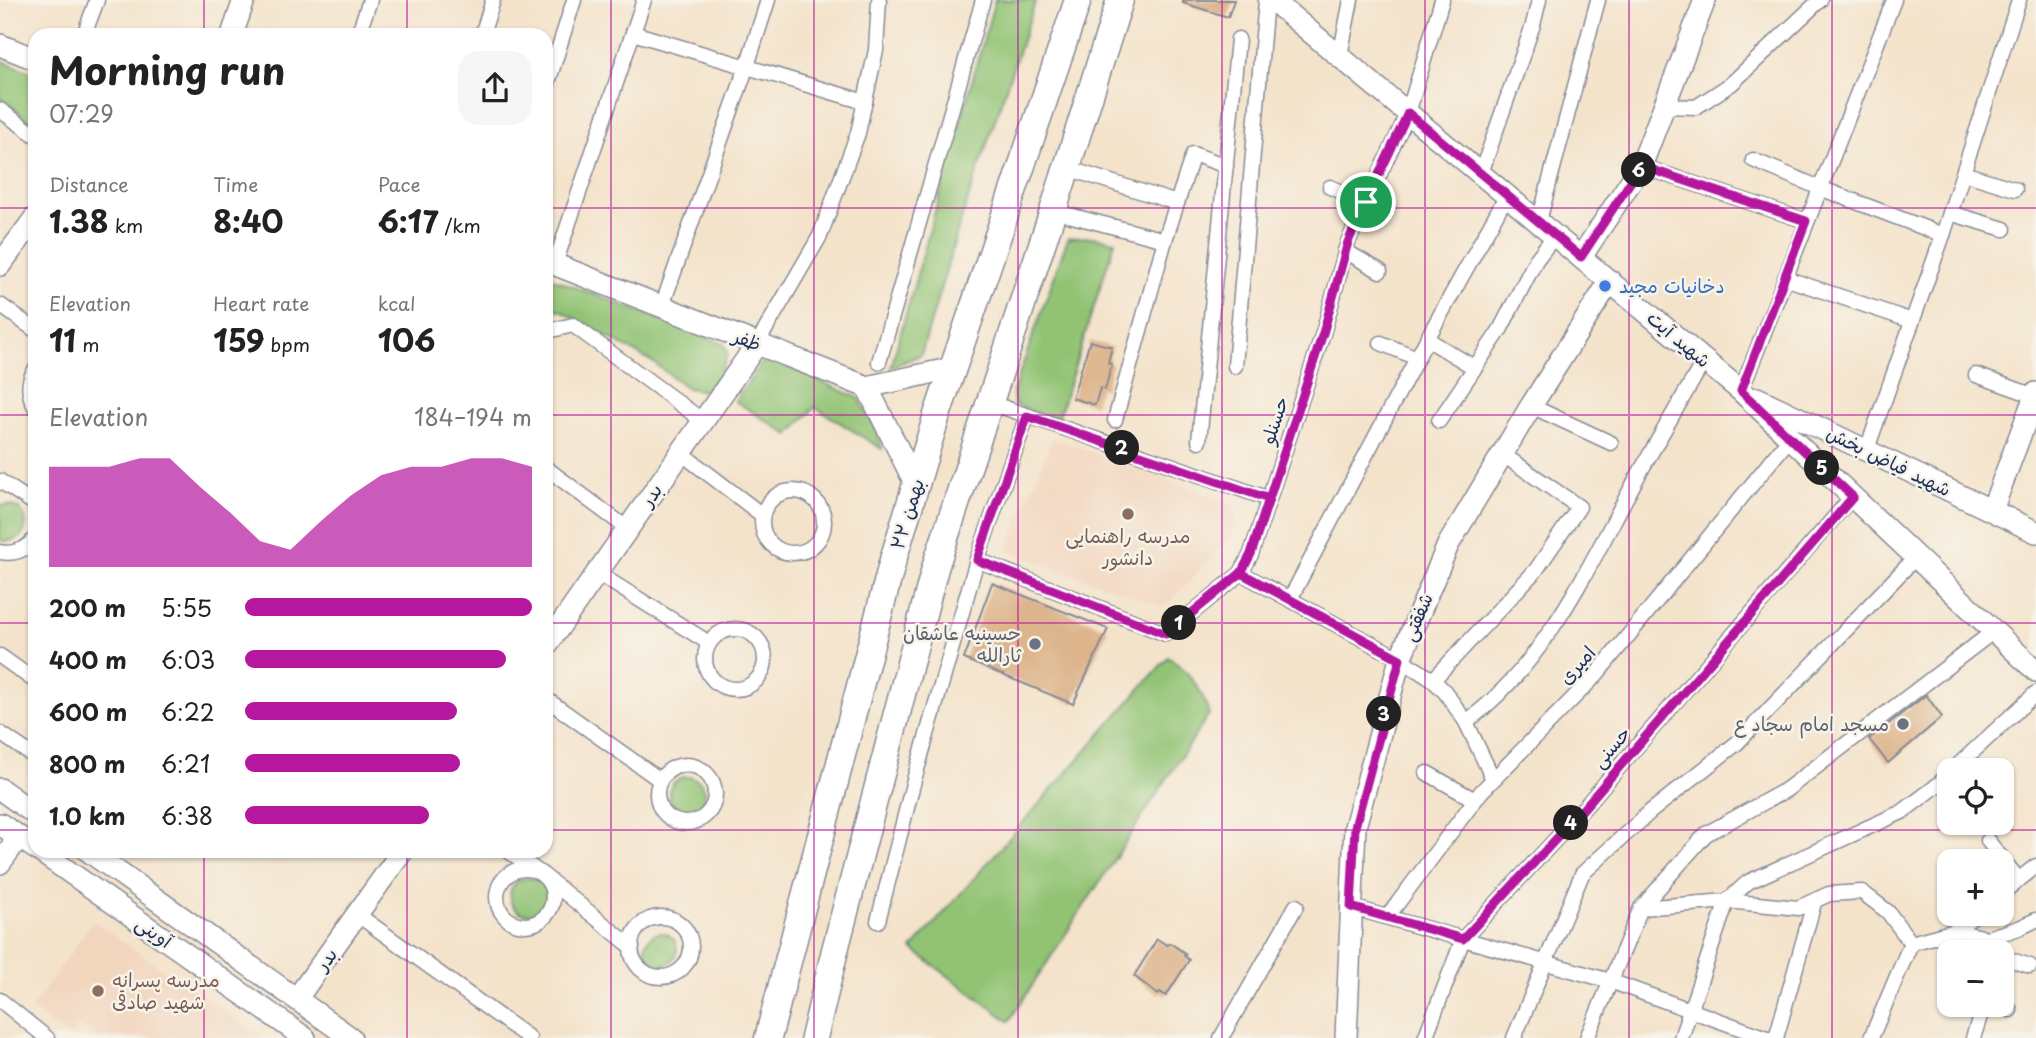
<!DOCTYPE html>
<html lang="en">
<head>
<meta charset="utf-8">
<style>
	body { margin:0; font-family:"Playpen Sans","Playpen Sans Arabic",sans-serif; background:#f6f6f6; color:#222; height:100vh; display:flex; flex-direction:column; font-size:26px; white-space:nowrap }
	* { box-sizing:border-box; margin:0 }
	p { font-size:23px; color:#767676 }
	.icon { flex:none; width:38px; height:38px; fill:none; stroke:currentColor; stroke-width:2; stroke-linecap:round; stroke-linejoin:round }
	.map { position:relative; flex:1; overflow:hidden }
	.details { position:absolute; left:28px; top:28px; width:525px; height:830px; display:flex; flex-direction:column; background:#fff; border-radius:21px; box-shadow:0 2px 5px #0004 }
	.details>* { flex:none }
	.tools { position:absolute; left:1937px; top:758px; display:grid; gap:14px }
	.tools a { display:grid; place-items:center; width:77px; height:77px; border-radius:14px; background:#fff; box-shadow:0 2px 5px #0004; font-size:35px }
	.pin { position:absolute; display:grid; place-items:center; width:60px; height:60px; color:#fff; margin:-30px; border:4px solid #fff; border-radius:50%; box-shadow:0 2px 7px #0007 }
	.km { position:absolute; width:35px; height:35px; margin:-18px; border-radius:50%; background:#222; color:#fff; font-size:19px; line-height:35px; text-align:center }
	.round { display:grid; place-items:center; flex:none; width:74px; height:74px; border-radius:21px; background:#f6f6f6 }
	.headline { display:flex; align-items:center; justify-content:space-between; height:119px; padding:0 21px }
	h1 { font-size:38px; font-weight:700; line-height:52px }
	.stats { display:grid; grid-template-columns:repeat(3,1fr); gap:10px; height:119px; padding:7px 21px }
	.stats div { display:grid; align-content:center }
	.stats b { font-size:30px; font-weight:700 }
	.stats small { font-size:19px; font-weight:400 }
	.stats p { font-size:19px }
	.chart { height:196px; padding:14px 21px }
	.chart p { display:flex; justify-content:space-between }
	.chart svg { width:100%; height:126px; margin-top:7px; fill:#b5179e; opacity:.7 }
	ul { padding:0 21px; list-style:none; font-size:23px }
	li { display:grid; grid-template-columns:112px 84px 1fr; align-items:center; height:52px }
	li i { height:18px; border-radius:9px; background:#b5179e }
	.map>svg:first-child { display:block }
	.built { fill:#f2d5bd }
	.green { fill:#91c373; stroke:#567968; stroke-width:2 }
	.building { fill:#ddb58d }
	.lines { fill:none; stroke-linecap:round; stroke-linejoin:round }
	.street-casing { stroke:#888994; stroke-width:17 }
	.secondary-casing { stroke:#888994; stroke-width:24 }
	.highway-casing { stroke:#888994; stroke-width:29 }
	.street { stroke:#fff; stroke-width:14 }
	.secondary { stroke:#fff; stroke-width:21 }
	.highway { stroke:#fff; stroke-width:26 }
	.route-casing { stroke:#fff; stroke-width:14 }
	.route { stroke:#b5179e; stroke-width:9 }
	.grid { fill:none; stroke:#b5179e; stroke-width:2; stroke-opacity:0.55 }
	.shop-dot { fill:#3f7fe0; stroke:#f7f3e8; stroke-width:2.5 }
	.education-dot { fill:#8d6e63; stroke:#f7f3e8; stroke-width:2.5 }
	.worship-dot { fill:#6b7280; stroke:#f7f3e8; stroke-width:2.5 }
	.labels { text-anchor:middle; stroke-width:5; stroke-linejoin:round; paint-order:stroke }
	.shop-label { font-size:19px; fill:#366cbe; stroke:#f7f3e8; text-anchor:start }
	.street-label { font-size:19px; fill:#1b2f5e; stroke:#f7f3e8 }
	.education-label { font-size:19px; fill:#785e54; stroke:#f7f3e8 }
	.worship-label { font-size:19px; fill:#5b616d; stroke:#f7f3e8; text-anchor:end }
</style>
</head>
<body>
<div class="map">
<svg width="2036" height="1038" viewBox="0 0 2036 1038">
	<rect width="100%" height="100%" fill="#f7f3e8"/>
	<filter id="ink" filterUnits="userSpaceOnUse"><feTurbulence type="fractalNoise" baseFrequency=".0143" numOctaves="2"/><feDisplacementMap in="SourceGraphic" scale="14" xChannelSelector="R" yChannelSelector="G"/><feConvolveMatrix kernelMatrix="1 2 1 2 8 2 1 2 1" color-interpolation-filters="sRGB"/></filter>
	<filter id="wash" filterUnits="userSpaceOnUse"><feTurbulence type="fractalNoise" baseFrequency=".00686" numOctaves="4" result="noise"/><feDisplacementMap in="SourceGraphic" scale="28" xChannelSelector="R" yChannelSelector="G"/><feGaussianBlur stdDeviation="1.57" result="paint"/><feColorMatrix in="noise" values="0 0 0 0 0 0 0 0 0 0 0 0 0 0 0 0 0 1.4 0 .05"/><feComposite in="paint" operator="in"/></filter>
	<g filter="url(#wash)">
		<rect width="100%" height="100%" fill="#f4e3cb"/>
		<g class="built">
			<polygon points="1052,438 1235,504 1235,525 1229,540 1164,607 1007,551"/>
			<polygon points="93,921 167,972 263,1038 98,1038 79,1025 75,1034 68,1035 30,1010"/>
		</g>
		<g class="green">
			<polygon points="995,0 1036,0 960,223 921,355 891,367"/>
			<polygon points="0,60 35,74 35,125 0,98"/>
			<polygon points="1093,237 1115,241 1058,418 1043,415 1014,404 1013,392 1068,238"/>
			<polygon points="546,276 724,344 728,354 719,375 705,391 687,388 654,363 560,310 546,307"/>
			<polygon points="766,358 859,398 878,432 882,449 815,407 789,435 735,401"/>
			<path d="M 4,505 C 36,504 31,549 0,540 L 0,507 Z"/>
			<path d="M 1168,657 C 1189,670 1202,690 1209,714 L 1009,1021 L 912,949 Z"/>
			<circle cx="687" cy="795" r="18"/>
			<circle cx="528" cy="896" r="18"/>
			<circle cx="661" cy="949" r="16"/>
		</g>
		<g id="blocks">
			<g class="building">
				<polygon points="1183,0 1234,0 1228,17 1183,3"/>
				<polygon points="1090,341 1112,347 1108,363 1112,364 1105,390 1100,388 1095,405 1072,398"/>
				<polygon points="992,583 1108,629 1073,704 964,659"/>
				<polygon points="1926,695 1942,717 1888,763 1869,739"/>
				<polygon points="1157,939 1167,945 1170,943 1186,954 1184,956 1189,960 1166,996 1160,992 1158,995 1134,976"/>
			</g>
		</g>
	</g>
	<g filter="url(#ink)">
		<use href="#blocks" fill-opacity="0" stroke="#888994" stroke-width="2"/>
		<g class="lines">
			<g class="street-casing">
				<g id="street">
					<polyline points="1442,0 1408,113 1348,242 1324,330 1251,554 1241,573 1400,659 1433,680 1445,692 1466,722 1493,779"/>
					<polyline points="633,33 865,102"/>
					<polyline points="84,35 97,0"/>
					<polyline points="358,35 370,0"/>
					<polyline points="482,35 493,0"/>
					<polyline points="1340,56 1351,0"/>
					<polyline points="546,89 574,0"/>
					<polyline points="1664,106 1696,107 1731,84 1820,0"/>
					<polyline points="0,110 35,135"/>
					<polyline points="1753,160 1820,188 1943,235"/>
					<polyline points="1641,166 1806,221"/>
					<polyline points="1067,168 1177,203"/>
					<polyline points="1481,173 1533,25 1539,0"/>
					<polyline points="1963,173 2015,189"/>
					<polyline points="1330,187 1366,202"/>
					<polyline points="1053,211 1165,240"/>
					<polyline points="1950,213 2004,229"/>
					<polyline points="1539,221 1598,0"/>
					<polyline points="1345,251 1380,271"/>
					<polyline points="555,264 644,0"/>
					<polyline points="1785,278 1912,321"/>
					<polyline points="0,305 35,330"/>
					<polyline points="662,306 747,66 768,0"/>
					<polyline points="546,334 548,331 573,325 703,421"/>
					<polyline points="1427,339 1475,368"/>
					<polyline points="1381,343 1417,358"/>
					<polyline points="757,344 820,236 858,133 876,50 879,0"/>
					<polyline points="879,362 983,0"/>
					<polyline points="1235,366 1266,0"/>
					<path d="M 35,370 C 27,382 28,394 35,407"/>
					<polyline points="1976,375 2035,396"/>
					<polyline points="1741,391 1894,0"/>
					<polyline points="991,403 1269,499"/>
					<polyline points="1531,406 1611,443"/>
					<polyline points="1115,420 1165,240 1193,154 1226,166"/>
					<polyline points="1439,421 1500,330 1536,260 1555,235"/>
					<polyline points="1199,441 1238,39"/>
					<polyline points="1867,449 1943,235 2019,0"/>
					<polyline points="681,453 762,515"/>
					<polyline points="546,468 628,529"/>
					<polyline points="0,481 35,504"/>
					<circle cx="793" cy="522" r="31"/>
					<path d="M 0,552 C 15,555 26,550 35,538"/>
					<polyline points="977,560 1166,634 1241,573"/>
					<polyline points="597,573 709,643"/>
					<polyline points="1290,599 1427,339 1507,195"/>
					<circle cx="735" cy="659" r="30"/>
					<polyline points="0,656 35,681"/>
					<polyline points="1433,680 1536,570 1579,507 1502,454"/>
					<polyline points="546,699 660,780"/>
					<path d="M 1466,722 C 1541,667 1583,578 1626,498 C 1651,451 1678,406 1705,359"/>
					<polyline points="0,733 35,757"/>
					<circle cx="686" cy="794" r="29"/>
					<polyline points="1953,770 2036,693"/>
					<polyline points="1427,773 1475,800"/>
					<polyline points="1988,841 2019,880"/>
					<polyline points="507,850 543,875 632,947"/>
					<circle cx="525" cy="897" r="28"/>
					<polyline points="2002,893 2036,866"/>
					<polyline points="1351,907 1610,981 1767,1038"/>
					<polyline points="1641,908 1727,901 1798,908 1829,894 1862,892 1888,912 1911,943"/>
					<polyline points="358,915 529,1038"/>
					<polyline points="1388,916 1481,792 1596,675 1790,438"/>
					<circle cx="661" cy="947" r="30"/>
					<polyline points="878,921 914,780 977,560 1027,416"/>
					<polyline points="1955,931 1976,914"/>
					<polyline points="1911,943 1955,931 1987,938 2019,928 2036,920"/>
					<polyline points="2002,957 2030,966"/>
					<polyline points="0,1000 47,1038"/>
					<polyline points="1990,1004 2010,1010"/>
					<polyline points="1221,1038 1296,906"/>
					<polyline points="1425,1038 1463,939 1570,824 1852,497"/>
					<polyline points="1514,1038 1582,874 1650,812 1737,743 1916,557"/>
					<polyline points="1587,1038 1641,908 1706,834 1786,790 1994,631"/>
					<polyline points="1681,1038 1727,901 1748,882 1902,812 1934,788 1950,774"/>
					<polyline points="1776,1038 1814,903"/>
					<polyline points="1871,1038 1911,943"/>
					<polyline points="1973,1038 1984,1004"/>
				</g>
			</g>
			<g class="secondary-casing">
				<g id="secondary">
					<polyline points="1272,0 1741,391 2036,671"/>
					<polyline points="232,35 244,0"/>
					<polyline points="0,45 35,59"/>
					<polyline points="1581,257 1641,166 1705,0"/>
					<polyline points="546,261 867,387 953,368"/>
					<polyline points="0,265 35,218"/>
					<polyline points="867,387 916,485"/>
					<polyline points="1757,398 2036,532"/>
					<polyline points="1992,510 2036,393"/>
					<polyline points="546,646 757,344"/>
					<polyline points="0,789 35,814"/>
					<polyline points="0,824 35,848"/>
					<polyline points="38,850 305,1038"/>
					<polyline points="87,850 351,1038"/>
					<polyline points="0,863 19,837"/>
					<polyline points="297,998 403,850"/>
					<polyline points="1346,1038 1355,827 1400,659 1448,545 1531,406 1610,281"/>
				</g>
			</g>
			<g class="highway-casing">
				<g id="highway">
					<polyline points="768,1038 893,560 937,415 1078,0"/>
					<polyline points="814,1038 835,950 935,568 1053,211 1120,0"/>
				</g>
			</g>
			<use href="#street" class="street"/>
			<use href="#secondary" class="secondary"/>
			<use href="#highway" class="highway"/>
		</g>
	</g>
	<g class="lines" filter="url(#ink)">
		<g class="route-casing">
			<polyline id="route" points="1366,202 1348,242 1324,330 1251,554 1241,573 1166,634 977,560 1027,416 1269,499 1251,554 1241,573 1400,659 1355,827 1351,907 1463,939 1570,824 1853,497 1741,391 1806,221 1641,166 1581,257 1408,113 1366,202"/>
		</g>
		<use href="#route" class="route"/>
	</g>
	<path class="grid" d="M 204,0 L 204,35M 407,0 L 407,35M 611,0 L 611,1038M 814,0 L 814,1038M 1018,0 L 1018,1038M 1222,0 L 1222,1038M 1425,0 L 1425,1038M 1629,0 L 1629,1038M 1832,0 L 1832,1038M 0,208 L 35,208M 546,208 L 2036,208M 0,415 L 35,415M 546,415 L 2036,415M 0,623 L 35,623M 546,623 L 2036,623M 0,830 L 35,830M 546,830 L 2036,830M 204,850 L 204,1038M 407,850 L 407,1038"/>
	<circle class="shop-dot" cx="1605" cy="286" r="7"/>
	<g class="education-dot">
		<circle cx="1128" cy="514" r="7"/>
		<circle cx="98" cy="991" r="7"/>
	</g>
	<g class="worship-dot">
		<circle cx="1035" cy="644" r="7"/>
		<circle cx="1903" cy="724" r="7"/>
	</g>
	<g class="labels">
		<g class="shop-label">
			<text x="1619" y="293">دخانیات مجید</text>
		</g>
		<g class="street-label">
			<text transform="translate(1679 339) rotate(40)" y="7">شهید آیت</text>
			<text transform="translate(747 340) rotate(21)" y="7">ظفر</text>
			<text transform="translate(1274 421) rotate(-72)" y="7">حسنلو</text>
			<text transform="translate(1889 461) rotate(26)" y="7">شهید فیاض بخش</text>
			<text transform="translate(651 495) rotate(-55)" y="7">بدر</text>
			<text transform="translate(907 514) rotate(-73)" y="7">۲۲ بهمن</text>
			<text transform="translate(1417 617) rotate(-67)" y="7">شفقتی</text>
			<text transform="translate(1577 665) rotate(-48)" y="7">امیری</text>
			<text transform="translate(1611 747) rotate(-49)" y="7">حسنی</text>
			<text transform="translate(154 932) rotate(35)" y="7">آوینی</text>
			<text transform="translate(326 959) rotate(-53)" y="7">بدر</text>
		</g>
		<g class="education-label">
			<text x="1128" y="543">مدرسه راهنمایی<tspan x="1128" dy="22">دانشور</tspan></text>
			<text x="112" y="987" text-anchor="start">مدرسه پسرانه<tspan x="112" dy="22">شهید صادقی</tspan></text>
		</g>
		<g class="worship-label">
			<text x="1021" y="640">حسینیه عاشقان<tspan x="1021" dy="22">ثارالله</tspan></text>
			<text x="1889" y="731">مسجد امام سجاد ع</text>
		</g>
	</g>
</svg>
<div class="tools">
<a><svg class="icon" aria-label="locate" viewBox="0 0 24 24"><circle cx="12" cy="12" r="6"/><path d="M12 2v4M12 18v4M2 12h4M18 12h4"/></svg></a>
<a>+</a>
<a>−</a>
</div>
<div class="pin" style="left:1366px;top:202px;background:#1e9e55"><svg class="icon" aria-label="arrive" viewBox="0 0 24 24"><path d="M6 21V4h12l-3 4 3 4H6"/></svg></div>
<b class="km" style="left:1179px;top:623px">1</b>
<b class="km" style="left:1122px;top:448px">2</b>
<b class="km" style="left:1384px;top:714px">3</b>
<b class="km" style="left:1571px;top:823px">4</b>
<b class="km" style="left:1822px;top:468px">5</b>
<b class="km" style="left:1639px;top:170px">6</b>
<section class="details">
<div class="headline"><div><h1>Morning run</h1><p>07:29</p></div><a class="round"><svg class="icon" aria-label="share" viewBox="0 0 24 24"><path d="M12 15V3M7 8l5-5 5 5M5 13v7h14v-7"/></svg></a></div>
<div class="stats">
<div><p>Distance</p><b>1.38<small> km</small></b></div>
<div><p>Time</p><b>8:40</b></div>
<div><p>Pace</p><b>6:17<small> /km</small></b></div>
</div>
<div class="stats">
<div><p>Elevation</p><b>11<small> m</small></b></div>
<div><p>Heart rate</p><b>159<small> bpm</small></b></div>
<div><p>kcal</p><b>106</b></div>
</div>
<div class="chart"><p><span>Elevation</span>184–194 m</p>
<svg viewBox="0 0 160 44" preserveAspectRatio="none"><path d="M0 44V9L10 9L20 9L30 6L40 6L50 16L60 25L70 35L80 38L90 28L100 19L110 12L120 9L130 9L140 6L150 6L160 9V44z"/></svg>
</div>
<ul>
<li><b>200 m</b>5:55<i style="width:100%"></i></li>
<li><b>400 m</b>6:03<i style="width:91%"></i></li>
<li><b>600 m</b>6:22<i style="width:74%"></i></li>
<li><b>800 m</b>6:21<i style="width:75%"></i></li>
<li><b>1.0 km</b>6:38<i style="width:64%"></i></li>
</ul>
</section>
</div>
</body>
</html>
